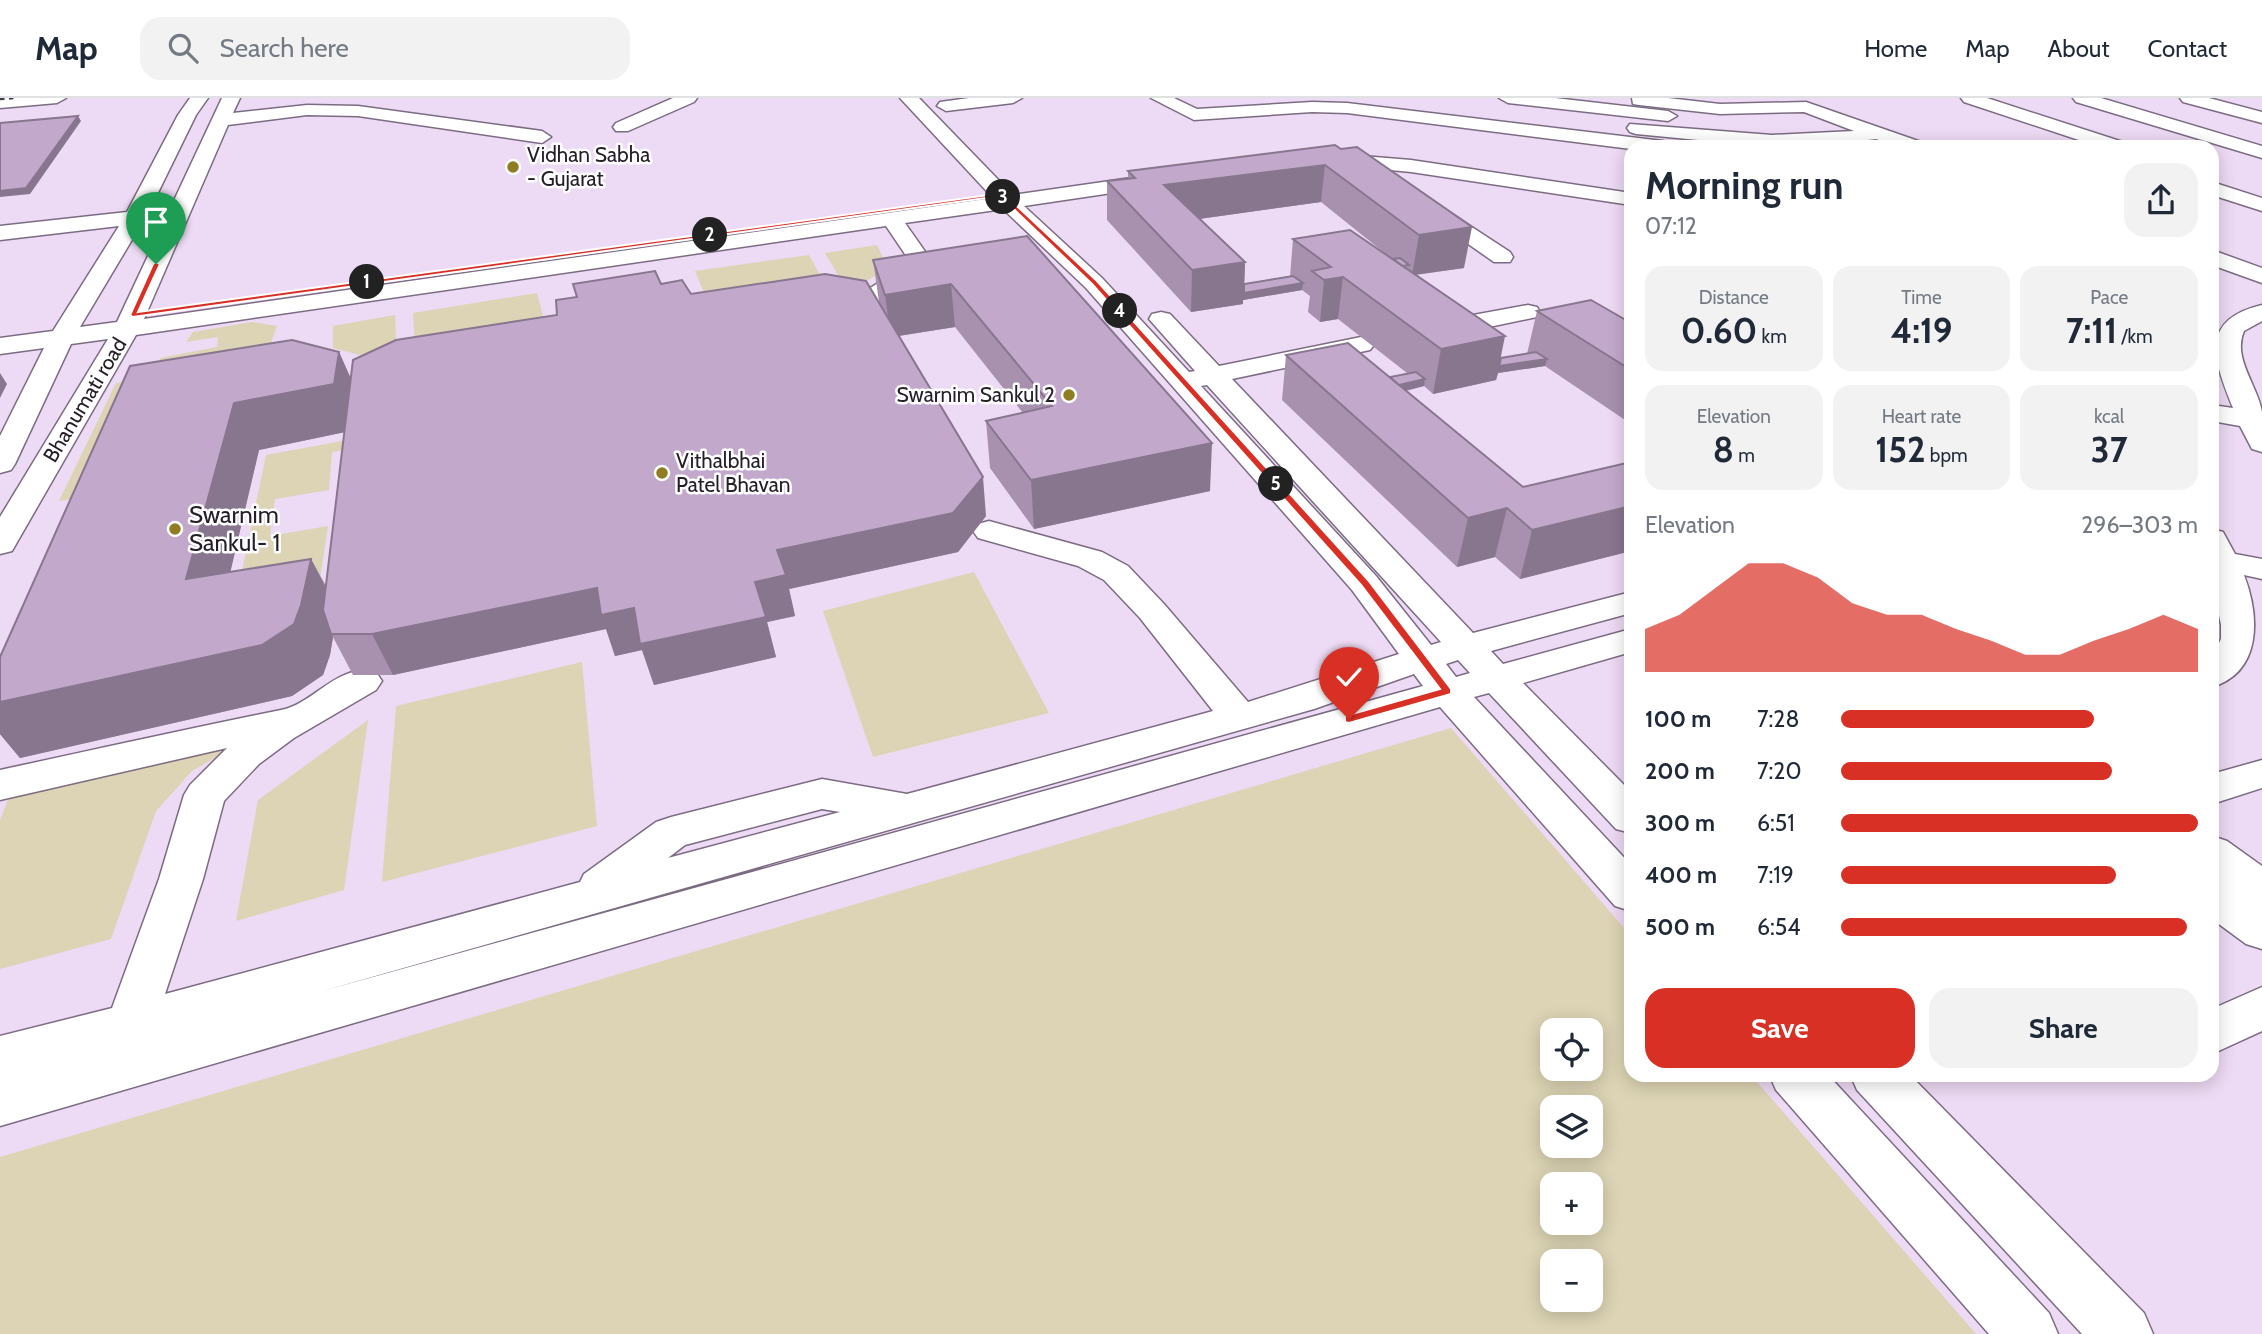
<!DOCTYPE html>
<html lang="en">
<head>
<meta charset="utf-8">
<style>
	body { margin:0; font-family:Cabin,sans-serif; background:#f2f2f3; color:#1f2937; height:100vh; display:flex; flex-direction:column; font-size:26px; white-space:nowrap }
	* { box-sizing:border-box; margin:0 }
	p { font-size:23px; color:#747a83 }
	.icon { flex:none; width:38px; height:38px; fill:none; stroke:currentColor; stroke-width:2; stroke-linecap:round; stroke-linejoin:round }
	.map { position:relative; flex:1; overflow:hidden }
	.drawer { position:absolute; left:1624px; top:42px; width:595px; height:942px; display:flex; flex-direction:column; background:#fff; border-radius:21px; box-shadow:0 4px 18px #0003 }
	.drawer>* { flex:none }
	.fabs { position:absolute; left:1540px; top:920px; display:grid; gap:14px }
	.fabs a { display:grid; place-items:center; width:63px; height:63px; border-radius:14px; background:#fff; box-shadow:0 4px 18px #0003; font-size:35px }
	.pin { position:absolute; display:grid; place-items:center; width:60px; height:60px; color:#fff; margin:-72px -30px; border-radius:50% 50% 50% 0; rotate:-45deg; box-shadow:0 0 7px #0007 }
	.pin .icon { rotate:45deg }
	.km { position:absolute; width:35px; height:35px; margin:-18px; border-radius:50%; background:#222; color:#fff; font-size:19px; line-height:35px; text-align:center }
	.round { display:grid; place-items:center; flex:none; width:74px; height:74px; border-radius:21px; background:#f2f2f3 }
	.headline { display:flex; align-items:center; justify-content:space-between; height:119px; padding:0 21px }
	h1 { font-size:38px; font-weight:700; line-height:52px }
	.metrics { display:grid; grid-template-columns:repeat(3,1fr); gap:10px; height:119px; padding:7px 21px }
	.metrics div { display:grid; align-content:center; border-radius:18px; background:#f2f2f3; text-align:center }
	.metrics b { font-size:35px; font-weight:700 }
	.metrics small { font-size:19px; font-weight:400 }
	.metrics p { font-size:19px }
	.chart { height:196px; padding:14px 21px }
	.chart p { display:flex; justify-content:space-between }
	.chart svg { width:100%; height:126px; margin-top:7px; fill:#d93025; opacity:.7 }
	.action { display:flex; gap:14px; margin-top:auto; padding:14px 21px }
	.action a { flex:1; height:80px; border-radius:21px; background:#d93025; color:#fff; font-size:28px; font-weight:700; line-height:80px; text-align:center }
	.action a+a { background:#f2f2f3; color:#1f2937 }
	ul { padding:0 21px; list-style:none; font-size:23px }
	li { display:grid; grid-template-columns:112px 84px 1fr; align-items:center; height:52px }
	li i { height:18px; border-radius:9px; background:#d93025 }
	header { display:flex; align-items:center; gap:42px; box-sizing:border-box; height:98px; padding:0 35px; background:#fff; border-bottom:2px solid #e0e1e3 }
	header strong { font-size:33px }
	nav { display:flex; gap:38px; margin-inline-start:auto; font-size:24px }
	.search { width:490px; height:63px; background:#f2f2f3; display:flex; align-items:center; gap:18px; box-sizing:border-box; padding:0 24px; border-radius:21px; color:#747a83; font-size:26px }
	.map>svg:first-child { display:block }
	.green { fill:#dcd4b4; fill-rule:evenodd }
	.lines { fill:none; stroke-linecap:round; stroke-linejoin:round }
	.minor-casing { stroke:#7c6c83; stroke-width:3 }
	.minor { fill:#fff; fill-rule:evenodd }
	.rail { stroke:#423946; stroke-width:2.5; stroke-dasharray:4.5 4.5; stroke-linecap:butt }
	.wall { fill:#a791af; fill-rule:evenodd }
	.shaded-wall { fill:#88768f }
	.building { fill:#c2a9cc; stroke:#88768f; stroke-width:2 }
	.route { fill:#d93025; stroke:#fff; stroke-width:2 }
	.poi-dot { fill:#907c23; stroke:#fff; stroke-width:2.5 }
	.labels { text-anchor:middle; stroke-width:5; stroke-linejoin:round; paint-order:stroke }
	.far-poi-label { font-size:21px; fill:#251e28; stroke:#fff; text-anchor:start }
	.far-street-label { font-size:21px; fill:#251e28; stroke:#fff }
	.poi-label { font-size:24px; fill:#251e28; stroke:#fff; text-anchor:start }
</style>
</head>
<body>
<header>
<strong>Map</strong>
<div class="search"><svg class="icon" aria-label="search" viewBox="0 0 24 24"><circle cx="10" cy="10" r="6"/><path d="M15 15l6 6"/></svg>Search here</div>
<nav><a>Home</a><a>Map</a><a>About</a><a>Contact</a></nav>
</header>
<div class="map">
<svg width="2262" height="1236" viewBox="0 0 2262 1236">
	<rect width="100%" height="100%" fill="#eddaf4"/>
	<g class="green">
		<polygon points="877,147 888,170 848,194 825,155"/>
		<polygon points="809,157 833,201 715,221 695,173"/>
		<polygon points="537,195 551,248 416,268 413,215"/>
		<polygon points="395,217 397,265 395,266 333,250 333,228"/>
		<polygon points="252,224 277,228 262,270 107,395 59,403 116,285 155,278 160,260 217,249 218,239 186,244 193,234"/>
		<polygon points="353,341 356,350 332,354 329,392 275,401 270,438 328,428 316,507 337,508 231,526 266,357"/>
		<polygon points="974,474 1049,615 873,659 823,513"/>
		<polygon points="582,564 597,728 382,784 396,608"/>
		<polygon points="368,622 344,792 236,823 258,702"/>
		<path d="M 1451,630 L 1631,838 L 1631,976 L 1751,977 L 1976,1236 L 0,1236 L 0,1059 ZM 1552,933 L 1591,933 L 1591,971 L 1552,971 ZM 1552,1010 L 1591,1010 L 1591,1048 L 1552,1048 ZM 1552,1087 L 1591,1087 L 1591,1125 L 1552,1125 ZM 1552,1164 L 1591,1164 L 1591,1202 L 1552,1202 Z"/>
		<polygon points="246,642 192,673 156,713 111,841 0,871 0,722 11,694"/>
	</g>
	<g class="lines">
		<g class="minor-casing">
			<g id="minor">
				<polygon points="0,0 66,0 57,5 0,10"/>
				<path d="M 190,0 L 208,0 L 196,17 L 150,111 L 162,112 L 165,117 L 162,122 L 142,125 L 80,229 L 117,224 L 222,0 L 240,0 L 233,15 L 307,7 L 358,8 L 542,33 L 551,39 L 542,45 L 358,18 L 307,17 L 228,27 L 144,221 L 993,100 L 900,0 L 919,0 L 1013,97 L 1159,76 L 1166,78 L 1169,82 L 1166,86 L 1159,88 L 1024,108 L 1102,180 L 1189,274 L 1195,273 L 1149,221 L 1152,216 L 1161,214 L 1170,216 L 1219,268 L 1361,239 L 1370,242 L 1374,247 L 1370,252 L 1232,281 L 1473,535 L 1631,494 L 1631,515 L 1491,553 L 1503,566 L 1631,531 L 1631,554 L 1523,585 L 1631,694 L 1631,735 L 1616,731 L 1489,595 L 1474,599 L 1631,767 L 1631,813 L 1615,808 L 1440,609 L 0,1028 L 0,938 L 112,910 L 159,781 L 184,697 L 190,687 L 227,650 L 0,702 L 0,672 C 93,652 187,631 281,612 C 314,606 338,564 376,574 L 382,583 L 376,592 L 294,640 L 259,666 L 224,703 L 203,781 L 165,896 L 580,784 L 584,776 L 656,724 L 671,719 L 822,681 L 907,696 L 1213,613 L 1140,520 L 1104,482 L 1078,468 L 978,440 L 973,433 L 978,426 L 989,423 L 1102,454 L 1128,468 L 1164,506 L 1248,604 L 1399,556 L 1352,492 L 1086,190 L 1003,111 L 905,125 L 931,162 L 929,170 L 867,214 L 858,216 L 849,214 L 846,209 L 849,204 L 907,166 L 909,162 L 886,128 L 136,237 L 16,446 L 12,453 L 0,456 L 0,419 L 108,241 L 71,246 L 15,366 L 11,372 L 0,375 L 0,338 L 44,250 L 0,256 L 0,240 L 53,233 L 119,128 L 0,142 L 0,128 L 127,114 L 178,17 ZM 1207,287 L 1441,544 L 1431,547 L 1376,478 L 1201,288 ZM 1458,562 L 1470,575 L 1456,579 L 1446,566 ZM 1414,576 L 1423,588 L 319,894 L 1314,611 ZM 822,711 L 840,714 L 668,760 L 685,747 Z"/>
				<polygon points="673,0 697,0 694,4 628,33 616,33 613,29 616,25"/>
				<polygon points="969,0 1022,0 1013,5 946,13 937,8 940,4"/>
				<polygon points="1151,0 1174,0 1197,11 1312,4 1347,5 1663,43 1673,49 1631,51 1347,15 1312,14 1194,22"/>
				<polygon points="1499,0 1555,0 1668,13 1677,18 1668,23 1508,5"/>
				<polygon points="1632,0 1668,0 1720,6 1806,4 1924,45 1927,49 1899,49 1876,41 1825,47 1750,47 1636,36 1630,34 1627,30 1630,26 1772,37 1854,33 1804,14 1720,16 1639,7 1633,6"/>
				<polygon points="1961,0 1987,0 2126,45 2129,49 2100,49 1964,4"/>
				<polygon points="2073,0 2101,0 2262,48 2262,60 2076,4"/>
				<polygon points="2180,0 2209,0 2262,14 2262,25 2183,4"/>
				<polygon points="1326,55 1411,62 1631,95 1631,107 1411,74 1319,65 1316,61"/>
				<polygon points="2212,84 2262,100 2262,113 2212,97"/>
				<polygon points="1428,103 1435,105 1510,154 1513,159 1510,164 1494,164 1421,113 1417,109 1421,105"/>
				<polygon points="2212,152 2262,170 2262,185 2212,167"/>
				<polygon points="1528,207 1537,209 1540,214 1537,219 1446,238 1437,235 1433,230 1437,225 1446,222"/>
				<path d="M 2262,207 L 2262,223 L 2244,233 C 2232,260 2258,288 2262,314 C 2262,326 2262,341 2262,354 L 2252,351 L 2240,328 L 2212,323 L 2212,307 L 2233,310 C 2214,262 2198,222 2262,207 Z"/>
				<path d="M 2212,431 L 2223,434 L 2235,456 L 2262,461 L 2262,481 L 2244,477 C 2260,519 2262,574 2212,589 L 2212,558 L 2221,541 L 2221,527 L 2212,483 Z"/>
				<polygon points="2262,662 2262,690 2212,706 2212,676"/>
				<polygon points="2212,738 2227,743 2262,768 2262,851 2246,846 2212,821 2212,780 2218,782 2212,777"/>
				<polygon points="2262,889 2262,933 2212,956 2212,911"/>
				<polygon points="1769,976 1827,976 2049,1215 2058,1236 1989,1236 1776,992"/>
				<polygon points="1850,976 1909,976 2144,1215 2153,1236 2082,1236 1857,992"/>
			</g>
		</g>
		<use href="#minor" class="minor"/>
		<polyline class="rail" points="0,1 15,0"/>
	</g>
	<g class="wall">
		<path d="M 1335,47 L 1464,170 L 1416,177 L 1501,260 L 1527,256 L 1537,213 L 1631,225 L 1631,326 L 1545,268 L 1498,275 L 1496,282 L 1433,296 L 1424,288 L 1406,293 L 1523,389 L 1631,364 L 1631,453 L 1520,481 L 1495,459 L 1457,469 L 1282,302 L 1286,257 L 1390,279 L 1407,275 L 1338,221 L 1320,224 L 1308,214 L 1310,198 L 1302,192 L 1243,202 L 1243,206 L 1191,214 L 1107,122 L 1107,83 L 1128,81 L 1128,73 ZM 1321,104 L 1387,157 L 1293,141 L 1290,179 L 1244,186 L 1245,164 L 1199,121 Z"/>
		<path d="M 1027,138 L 1210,393 L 1034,431 L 990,370 L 986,323 L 1023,315 L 955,229 L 899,238 L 986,418 L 958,454 L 789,491 L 795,518 L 767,524 L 776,559 L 654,587 L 642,552 L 615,558 L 606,531 L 393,577 L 353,577 L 333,539 L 330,557 L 323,577 L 292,598 L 20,660 L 0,636 L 0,559 L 339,254 L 351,281 L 661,186 L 691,196 L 879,204 L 873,162 ZM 345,334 L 326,488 L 311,461 L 230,474 L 259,352 Z"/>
	</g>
	<g class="shaded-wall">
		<polygon points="78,18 81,23 30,96 0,99 0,93"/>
		<polygon points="1325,67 1321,104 1163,126 1164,87"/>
		<polygon points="1472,129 1464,170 1412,177 1419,137"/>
		<polygon points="1245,164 1244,195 1303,185 1302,192 1243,202 1243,206 1191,214 1192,172"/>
		<polygon points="1343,179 1338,221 1320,224 1324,182"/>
		<polygon points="951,186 955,229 891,239 885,197"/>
		<polygon points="1505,238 1499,268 1547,261 1545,268 1498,275 1496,282 1433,296 1441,251"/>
		<polygon points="339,254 359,299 355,332 259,352 217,531 186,481 234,305"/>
		<polygon points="0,275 7,286 0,300"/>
		<polygon points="1425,281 1424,288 1358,304 1359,296"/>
		<polygon points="1212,345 1210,393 1034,431 1031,382"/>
		<polygon points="983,379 986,418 958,454 789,491 795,518 767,524 776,559 654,587 642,552 615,558 606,531 393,577 372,536 597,490 634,510 755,484 777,452"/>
		<polygon points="1631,408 1631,453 1520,481 1532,432"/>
		<polygon points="1507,410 1495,459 1457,469 1468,420"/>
		<polygon points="311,461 337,511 331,536 333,539 330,557 323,577 292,598 20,660 0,636 0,604"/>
	</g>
	<g class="building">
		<polygon points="78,18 26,90 0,93 0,25"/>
		<polygon points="1335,47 1341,51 1357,49 1472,129 1419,137 1325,67 1164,87 1245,164 1192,172 1107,83 1135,80 1128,73"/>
		<polygon points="1350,132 1505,238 1441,251 1343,179 1324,182 1312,173 1331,169 1293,141"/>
		<polygon points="1027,138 1212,345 1031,382 986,323 1052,308 951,186 885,197 873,162"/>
		<polygon points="1400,160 1409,167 1403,168 1393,161"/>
		<polygon points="655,173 661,186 682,182 691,196 825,176 866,183 983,379 953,415 777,452 786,477 755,484 766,519 640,546 634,510 601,517 597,490 372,536 331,536 323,512 353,262 396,242 557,217 556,202 577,199 573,186"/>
		<polygon points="1293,178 1303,185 1244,195 1244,186"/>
		<polygon points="1591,202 1631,225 1631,272 1537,213"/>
		<polygon points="292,242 339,254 334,286 234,305 186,481 311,461 301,507 294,526 262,547 0,604 0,559 130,268"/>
		<polygon points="1348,245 1523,389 1631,364 1631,408 1532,432 1507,410 1468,420 1286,257"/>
		<polygon points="1536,254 1547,261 1499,268 1501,260"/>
		<polygon points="1416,274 1425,281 1399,287 1390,279"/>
	</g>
	<polygon class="route" points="1003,95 1097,183 1368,482 1451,591 1451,596 1349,625 1345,624 1345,618 1440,591 1361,487 1092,186 1000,98 133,219 130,217 153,166 156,164 160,166 138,214"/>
	<g class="poi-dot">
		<circle cx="513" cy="69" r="7"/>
		<circle cx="1069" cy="297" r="7"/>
		<circle cx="662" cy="375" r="7"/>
		<circle cx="175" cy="431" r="7"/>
	</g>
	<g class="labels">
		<g class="far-poi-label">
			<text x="527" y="64">Vidhan Sabha<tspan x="527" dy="24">- Gujarat</tspan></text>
			<text x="1055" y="304" text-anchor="end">Swarnim Sankul 2</text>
			<text x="676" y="370">Vithalbhai<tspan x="676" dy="24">Patel Bhavan</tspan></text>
		</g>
		<g class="far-street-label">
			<text transform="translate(85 302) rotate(-59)" y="7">Bhanumati road</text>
		</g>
		<g class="poi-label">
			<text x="189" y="425">Swarnim<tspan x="189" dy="28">Sankul- 1</tspan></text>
		</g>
	</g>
</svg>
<div class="fabs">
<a><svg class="icon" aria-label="locate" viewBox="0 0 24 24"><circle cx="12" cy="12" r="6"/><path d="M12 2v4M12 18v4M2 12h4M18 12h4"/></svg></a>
<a><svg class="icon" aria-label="layers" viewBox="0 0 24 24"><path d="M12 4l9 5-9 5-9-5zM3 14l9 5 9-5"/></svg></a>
<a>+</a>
<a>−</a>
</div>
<div class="pin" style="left:156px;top:166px;background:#1e9e55"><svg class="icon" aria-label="arrive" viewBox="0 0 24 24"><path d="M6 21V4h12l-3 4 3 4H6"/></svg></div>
<div class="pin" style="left:1349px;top:621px;background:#d93025"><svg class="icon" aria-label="check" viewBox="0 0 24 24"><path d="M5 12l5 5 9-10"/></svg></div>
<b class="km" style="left:367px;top:184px">1</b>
<b class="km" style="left:710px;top:137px">2</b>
<b class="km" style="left:1003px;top:99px">3</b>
<b class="km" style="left:1120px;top:213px">4</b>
<b class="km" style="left:1276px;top:386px">5</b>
<section class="drawer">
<div class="headline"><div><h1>Morning run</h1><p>07:12</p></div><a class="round"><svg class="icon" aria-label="share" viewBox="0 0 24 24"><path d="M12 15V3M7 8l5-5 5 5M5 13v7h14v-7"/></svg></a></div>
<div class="metrics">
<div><p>Distance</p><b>0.60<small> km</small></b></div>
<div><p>Time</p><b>4:19</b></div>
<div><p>Pace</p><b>7:11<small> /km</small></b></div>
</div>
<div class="metrics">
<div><p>Elevation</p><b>8<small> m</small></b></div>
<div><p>Heart rate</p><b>152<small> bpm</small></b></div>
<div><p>kcal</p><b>37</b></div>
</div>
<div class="chart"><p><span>Elevation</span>296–303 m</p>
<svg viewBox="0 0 160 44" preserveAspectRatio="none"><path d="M0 44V29L10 24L20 15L30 6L40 6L50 11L60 20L70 24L80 24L90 29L100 33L110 38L120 38L130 33L140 29L150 24L160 29V44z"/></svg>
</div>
<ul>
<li><b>100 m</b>7:28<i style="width:71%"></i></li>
<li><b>200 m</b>7:20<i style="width:76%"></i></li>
<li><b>300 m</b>6:51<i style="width:100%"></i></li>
<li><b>400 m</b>7:19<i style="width:77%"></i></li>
<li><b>500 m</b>6:54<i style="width:97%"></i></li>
</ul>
<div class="action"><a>Save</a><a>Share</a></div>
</section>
</div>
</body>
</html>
